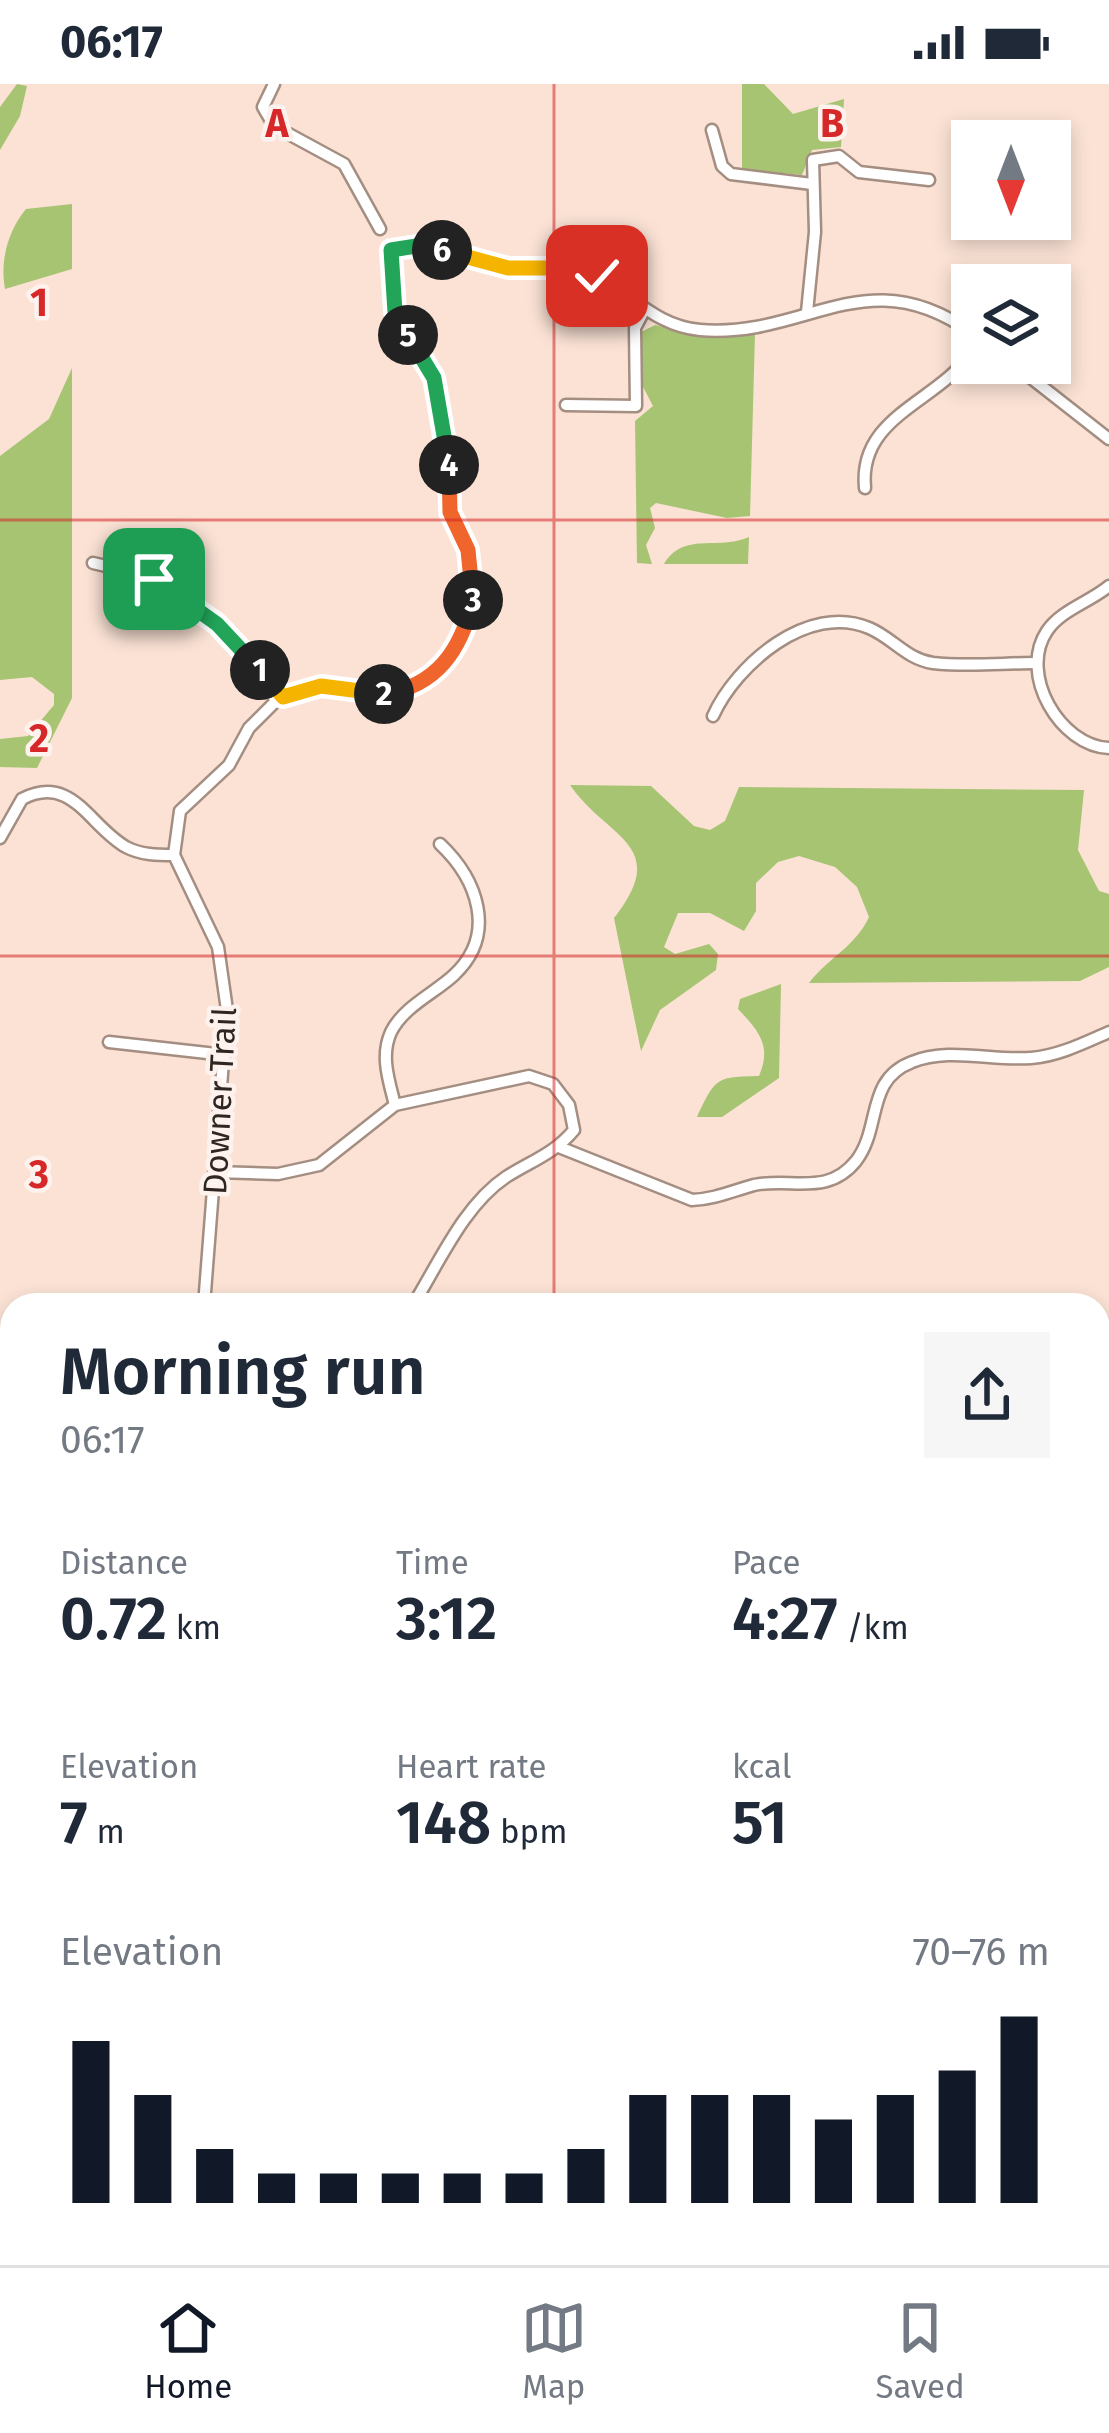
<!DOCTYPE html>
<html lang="en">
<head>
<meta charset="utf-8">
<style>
	body { margin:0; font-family:"Fira Sans",sans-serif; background:#f6f6f7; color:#1f2937; height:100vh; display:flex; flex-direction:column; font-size:45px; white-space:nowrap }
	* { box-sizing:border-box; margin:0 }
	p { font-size:39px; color:#747a83 }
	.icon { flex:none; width:66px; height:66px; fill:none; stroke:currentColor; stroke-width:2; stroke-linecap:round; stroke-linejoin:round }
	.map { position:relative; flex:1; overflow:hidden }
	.side { position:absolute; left:0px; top:1209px; width:1110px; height:972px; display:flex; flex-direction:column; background:#fff; border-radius:36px 36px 0 0; box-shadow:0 6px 18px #0003 }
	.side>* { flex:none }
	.needle { width:78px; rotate:180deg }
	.controls { position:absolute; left:951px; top:36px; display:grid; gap:24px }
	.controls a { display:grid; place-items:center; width:120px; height:120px; border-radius:0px; background:#fff; box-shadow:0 6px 18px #0003; font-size:60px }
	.pin { position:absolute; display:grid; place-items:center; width:102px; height:102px; color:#fff; margin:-51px; border-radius:24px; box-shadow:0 6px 18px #0006 }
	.km { position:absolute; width:60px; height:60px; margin:-30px; border-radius:50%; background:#222; color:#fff; font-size:33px; line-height:60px; text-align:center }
	.round { display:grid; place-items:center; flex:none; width:126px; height:126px; border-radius:0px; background:#f6f6f7 }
	.summary { display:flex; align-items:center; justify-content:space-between; height:204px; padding:0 60px }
	h1 { font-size:66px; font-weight:600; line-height:90px }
	.figures { display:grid; grid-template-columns:repeat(3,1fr); gap:18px; height:204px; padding:12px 60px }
	.figures div { display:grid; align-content:center }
	.figures b { font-size:60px; font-weight:600 }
	.figures small { font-size:33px; font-weight:400 }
	.figures p { font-size:33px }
	.chart { height:336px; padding:24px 60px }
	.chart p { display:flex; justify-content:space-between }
	.chart svg { width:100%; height:216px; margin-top:12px; stroke:#111827; stroke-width:6 }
	.status { display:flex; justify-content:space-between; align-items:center; height:84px; padding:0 60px; background:#fff; direction:ltr }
	.status svg { height:33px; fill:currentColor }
	.menu { display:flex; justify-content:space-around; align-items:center; height:168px; border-top:3px solid #e0e1e3; background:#fff; font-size:33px; color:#747a83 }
	.menu a { display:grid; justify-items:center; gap:6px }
	.menu .on { color:#111827 }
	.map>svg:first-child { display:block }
	.forest { fill:#a6c472 }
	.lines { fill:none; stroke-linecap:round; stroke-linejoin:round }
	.stream { stroke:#84d4f5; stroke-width:3 }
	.street-casing { stroke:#a48d81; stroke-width:15 }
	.street { stroke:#fff; stroke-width:10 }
	.split-1-casing { stroke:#fff; stroke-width:24 }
	.split-2-casing { stroke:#fff; stroke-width:24 }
	.split-3-casing { stroke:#fff; stroke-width:24 }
	.split-4-casing { stroke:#fff; stroke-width:24 }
	.split-5-casing { stroke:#fff; stroke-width:24 }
	.split-6-casing { stroke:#fff; stroke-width:24 }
	.split-7-casing { stroke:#fff; stroke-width:24 }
	.split-1 { stroke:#22a559; stroke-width:15 }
	.split-2 { stroke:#f5b400; stroke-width:15 }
	.split-3 { stroke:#f0652b; stroke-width:15 }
	.split-4 { stroke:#f0652b; stroke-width:15 }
	.split-5 { stroke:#22a559; stroke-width:15 }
	.split-6 { stroke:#22a559; stroke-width:15 }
	.split-7 { stroke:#f5b400; stroke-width:15 }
	.grid { fill:none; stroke:#d62828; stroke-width:3; stroke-opacity:0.55 }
	.labels { text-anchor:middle; stroke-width:9; stroke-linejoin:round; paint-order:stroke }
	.street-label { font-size:33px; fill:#2f2621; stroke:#fdf2ed }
	.grid-label { font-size:39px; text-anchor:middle; font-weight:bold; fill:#d62828; stroke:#fdf2ed; stroke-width:9; stroke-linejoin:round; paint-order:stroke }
</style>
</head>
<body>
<div class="status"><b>06:17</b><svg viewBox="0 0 49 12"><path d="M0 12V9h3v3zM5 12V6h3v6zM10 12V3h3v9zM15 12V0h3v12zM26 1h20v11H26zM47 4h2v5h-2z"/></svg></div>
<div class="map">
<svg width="1109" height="2181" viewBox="0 0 1109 2181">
	<rect width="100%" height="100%" fill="#fbe2d5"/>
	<g class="forest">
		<polygon points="17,0 27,2 20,32 0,66 0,23"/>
		<polygon points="742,0 764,0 793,30 844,15 841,63 812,66 802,91 742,85"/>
		<path d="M 72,120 L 72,185 L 5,205 C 0,178 7,148 26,125 Z"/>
		<polygon points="655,241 715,254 755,249 750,432 727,434 656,419 650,424 655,444 646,461 652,480 637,479 635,337 653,322 640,297 641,248"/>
		<polygon points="72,284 72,614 37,684 0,683 0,655 28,652 54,621 54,610 32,593 0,596 0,372 49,335"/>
		<path d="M 749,453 L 748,480 L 664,480 C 684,447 717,467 749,453 Z"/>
		<path d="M 570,701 L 651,702 L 694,742 L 710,746 L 725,737 L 739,703 L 1084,706 L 1078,766 L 1099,807 L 1109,810 L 1109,883 L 1080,897 L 809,899 C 829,873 855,863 869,833 L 857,803 L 835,783 L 799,772 L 778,778 L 756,799 L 756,827 L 744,847 L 710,829 L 678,829 L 664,863 L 675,870 L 709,860 L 718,870 L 716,886 L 660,926 L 641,967 L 614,834 C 672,760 607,755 570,701 Z"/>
		<path d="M 781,900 L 779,994 L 722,1033 L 697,1033 C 716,993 716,993 759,992 C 772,962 759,947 738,925 L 740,915 Z"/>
	</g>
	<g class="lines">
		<polyline class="stream" points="0,1855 12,1857"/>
		<g class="street-casing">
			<g id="street">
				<polyline points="274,0 263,23 274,42 344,80 380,145"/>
				<polyline points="712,46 722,82 731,90 812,100"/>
				<polyline points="807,228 815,148 813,76 839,72 859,88 929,96"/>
				<polyline points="1012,279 1109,355"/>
				<polyline points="566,321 636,322 635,244 644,227"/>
				<path d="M 865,404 C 858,332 937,319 972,268"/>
				<path d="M 93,479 C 184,498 225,545 283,613"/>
				<path d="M 1109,502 C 1090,518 1061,526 1047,547 C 1018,590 1060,662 1109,664"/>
				<path d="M 713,632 C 736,581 808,518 869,544 C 893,554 906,575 933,579 C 967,583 1003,579 1036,579"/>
				<path d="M 0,754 L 22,715 C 72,689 89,742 126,763 C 141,771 158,771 174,771"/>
				<polyline points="109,958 225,971"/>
				<path d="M 395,1021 C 389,997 380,972 391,948 C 404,922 435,909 454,891 C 498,850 477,795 440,760"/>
				<path d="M 559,1063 L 692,1116 C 715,1115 732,1107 754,1101 C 791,1093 827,1113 856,1077 C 882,1043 865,996 912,978 C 948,963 992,977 1031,974 C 1058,972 1084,959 1109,948"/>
				<path d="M 216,1088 L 278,1090 L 319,1081 L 395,1021 L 529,992 L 553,1000 L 569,1021 L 574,1046 C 554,1070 531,1077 506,1093 C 464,1121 439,1179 413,1221"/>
				<path d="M 204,1221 L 227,926 L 218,863 L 174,771 L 180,727 L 229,681 L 249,644 L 279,614 L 321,602 L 373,611 L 393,609 L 429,594 L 455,567 L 474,512 L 468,466 L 450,428 L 449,375 L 434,294 L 395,228 L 391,166 C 444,158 484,187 534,188 C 553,189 570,180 588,188 C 629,206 653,242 700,246 C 807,255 866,173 972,249"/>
				<polyline points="1098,1566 1109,1565"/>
				<polyline points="0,1664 12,1651"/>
				<polyline points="0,1941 12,1915"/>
				<polyline points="1098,2063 1109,2065"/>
				<polyline points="637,2169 648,2181"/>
				<polyline points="115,2181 121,2169"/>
				<polyline points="344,2181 349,2169"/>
				<polyline points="567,2181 572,2169"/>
			</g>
		</g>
		<use href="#street" class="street"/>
	</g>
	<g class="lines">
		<g class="split-1-casing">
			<polyline id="split-1" points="154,495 217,540 260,586"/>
		</g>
		<g class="split-2-casing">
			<polyline id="split-2" points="260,586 283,613 321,602 384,610"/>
		</g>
		<g class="split-3-casing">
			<path id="split-3" d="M 384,610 C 437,602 461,566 473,516"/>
		</g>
		<g class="split-4-casing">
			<polyline id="split-4" points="449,381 450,428 468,466 473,516"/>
		</g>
		<g class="split-5-casing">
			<polyline id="split-5" points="408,251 434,294 449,381"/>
		</g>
		<g class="split-6-casing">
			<polyline id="split-6" points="408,251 395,228 391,166 423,161 442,166"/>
		</g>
		<g class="split-7-casing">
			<polyline id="split-7" points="442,166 508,184 582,184 597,192"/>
		</g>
		<use href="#split-1" class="split-1"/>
		<use href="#split-2" class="split-2"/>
		<use href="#split-3" class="split-3"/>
		<use href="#split-4" class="split-4"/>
		<use href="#split-5" class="split-5"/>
		<use href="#split-6" class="split-6"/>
		<use href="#split-7" class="split-7"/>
	</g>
	<path class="grid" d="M 554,0 L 554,1221M 0,436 L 1109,436M 0,872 L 1109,872M 0,1309 L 12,1309M 1098,1309 L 1109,1309M 0,1745 L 12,1745M 1098,1745 L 1109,1745M 554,2169 L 554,2181"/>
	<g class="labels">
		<g class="street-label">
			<text transform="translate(219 1017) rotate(-87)" y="12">Downer Trail</text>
		</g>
	</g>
	<g class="grid-label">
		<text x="277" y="53">A</text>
		<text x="832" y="53">B</text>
		<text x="39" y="232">1</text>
		<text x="39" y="668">2</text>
		<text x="39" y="1104">3</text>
	</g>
</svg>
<div class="controls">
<a><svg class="needle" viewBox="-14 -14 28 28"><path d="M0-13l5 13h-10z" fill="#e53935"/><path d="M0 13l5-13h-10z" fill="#747a83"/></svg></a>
<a><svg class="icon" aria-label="layers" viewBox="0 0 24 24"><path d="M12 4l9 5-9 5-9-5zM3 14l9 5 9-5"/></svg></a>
</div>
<div class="pin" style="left:154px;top:495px;background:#1e9e55"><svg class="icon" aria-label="arrive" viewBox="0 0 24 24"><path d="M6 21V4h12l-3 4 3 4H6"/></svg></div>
<div class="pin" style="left:597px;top:192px;background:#d93025"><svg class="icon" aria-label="check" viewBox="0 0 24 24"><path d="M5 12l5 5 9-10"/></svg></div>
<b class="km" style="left:260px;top:586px">1</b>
<b class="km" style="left:384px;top:610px">2</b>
<b class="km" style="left:473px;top:516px">3</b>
<b class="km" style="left:449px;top:381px">4</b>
<b class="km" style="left:408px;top:251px">5</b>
<b class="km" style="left:442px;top:166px">6</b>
<section class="side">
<div class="summary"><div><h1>Morning run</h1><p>06:17</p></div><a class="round"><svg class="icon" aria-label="share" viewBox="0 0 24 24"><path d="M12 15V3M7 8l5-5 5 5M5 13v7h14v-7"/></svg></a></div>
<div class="figures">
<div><p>Distance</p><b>0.72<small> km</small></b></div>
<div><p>Time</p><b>3:12</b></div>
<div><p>Pace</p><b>4:27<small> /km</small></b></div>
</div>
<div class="figures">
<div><p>Elevation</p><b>7<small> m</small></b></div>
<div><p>Heart rate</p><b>148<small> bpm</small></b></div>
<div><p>kcal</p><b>51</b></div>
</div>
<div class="chart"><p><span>Elevation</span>70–76 m</p>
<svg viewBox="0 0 160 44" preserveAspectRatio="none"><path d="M5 44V11M15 44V22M25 44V33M35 44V38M45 44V38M55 44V38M65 44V38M75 44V38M85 44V33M95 44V22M105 44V22M115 44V22M125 44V27M135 44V22M145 44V17M155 44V6"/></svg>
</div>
</section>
</div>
<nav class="menu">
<a class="on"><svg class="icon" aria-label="home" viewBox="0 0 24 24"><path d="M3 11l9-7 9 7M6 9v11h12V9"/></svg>Home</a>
<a><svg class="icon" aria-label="map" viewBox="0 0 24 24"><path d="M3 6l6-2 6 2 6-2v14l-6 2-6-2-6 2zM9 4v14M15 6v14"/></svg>Map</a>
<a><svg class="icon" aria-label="saved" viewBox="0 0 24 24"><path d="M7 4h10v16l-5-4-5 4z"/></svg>Saved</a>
</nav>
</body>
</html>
